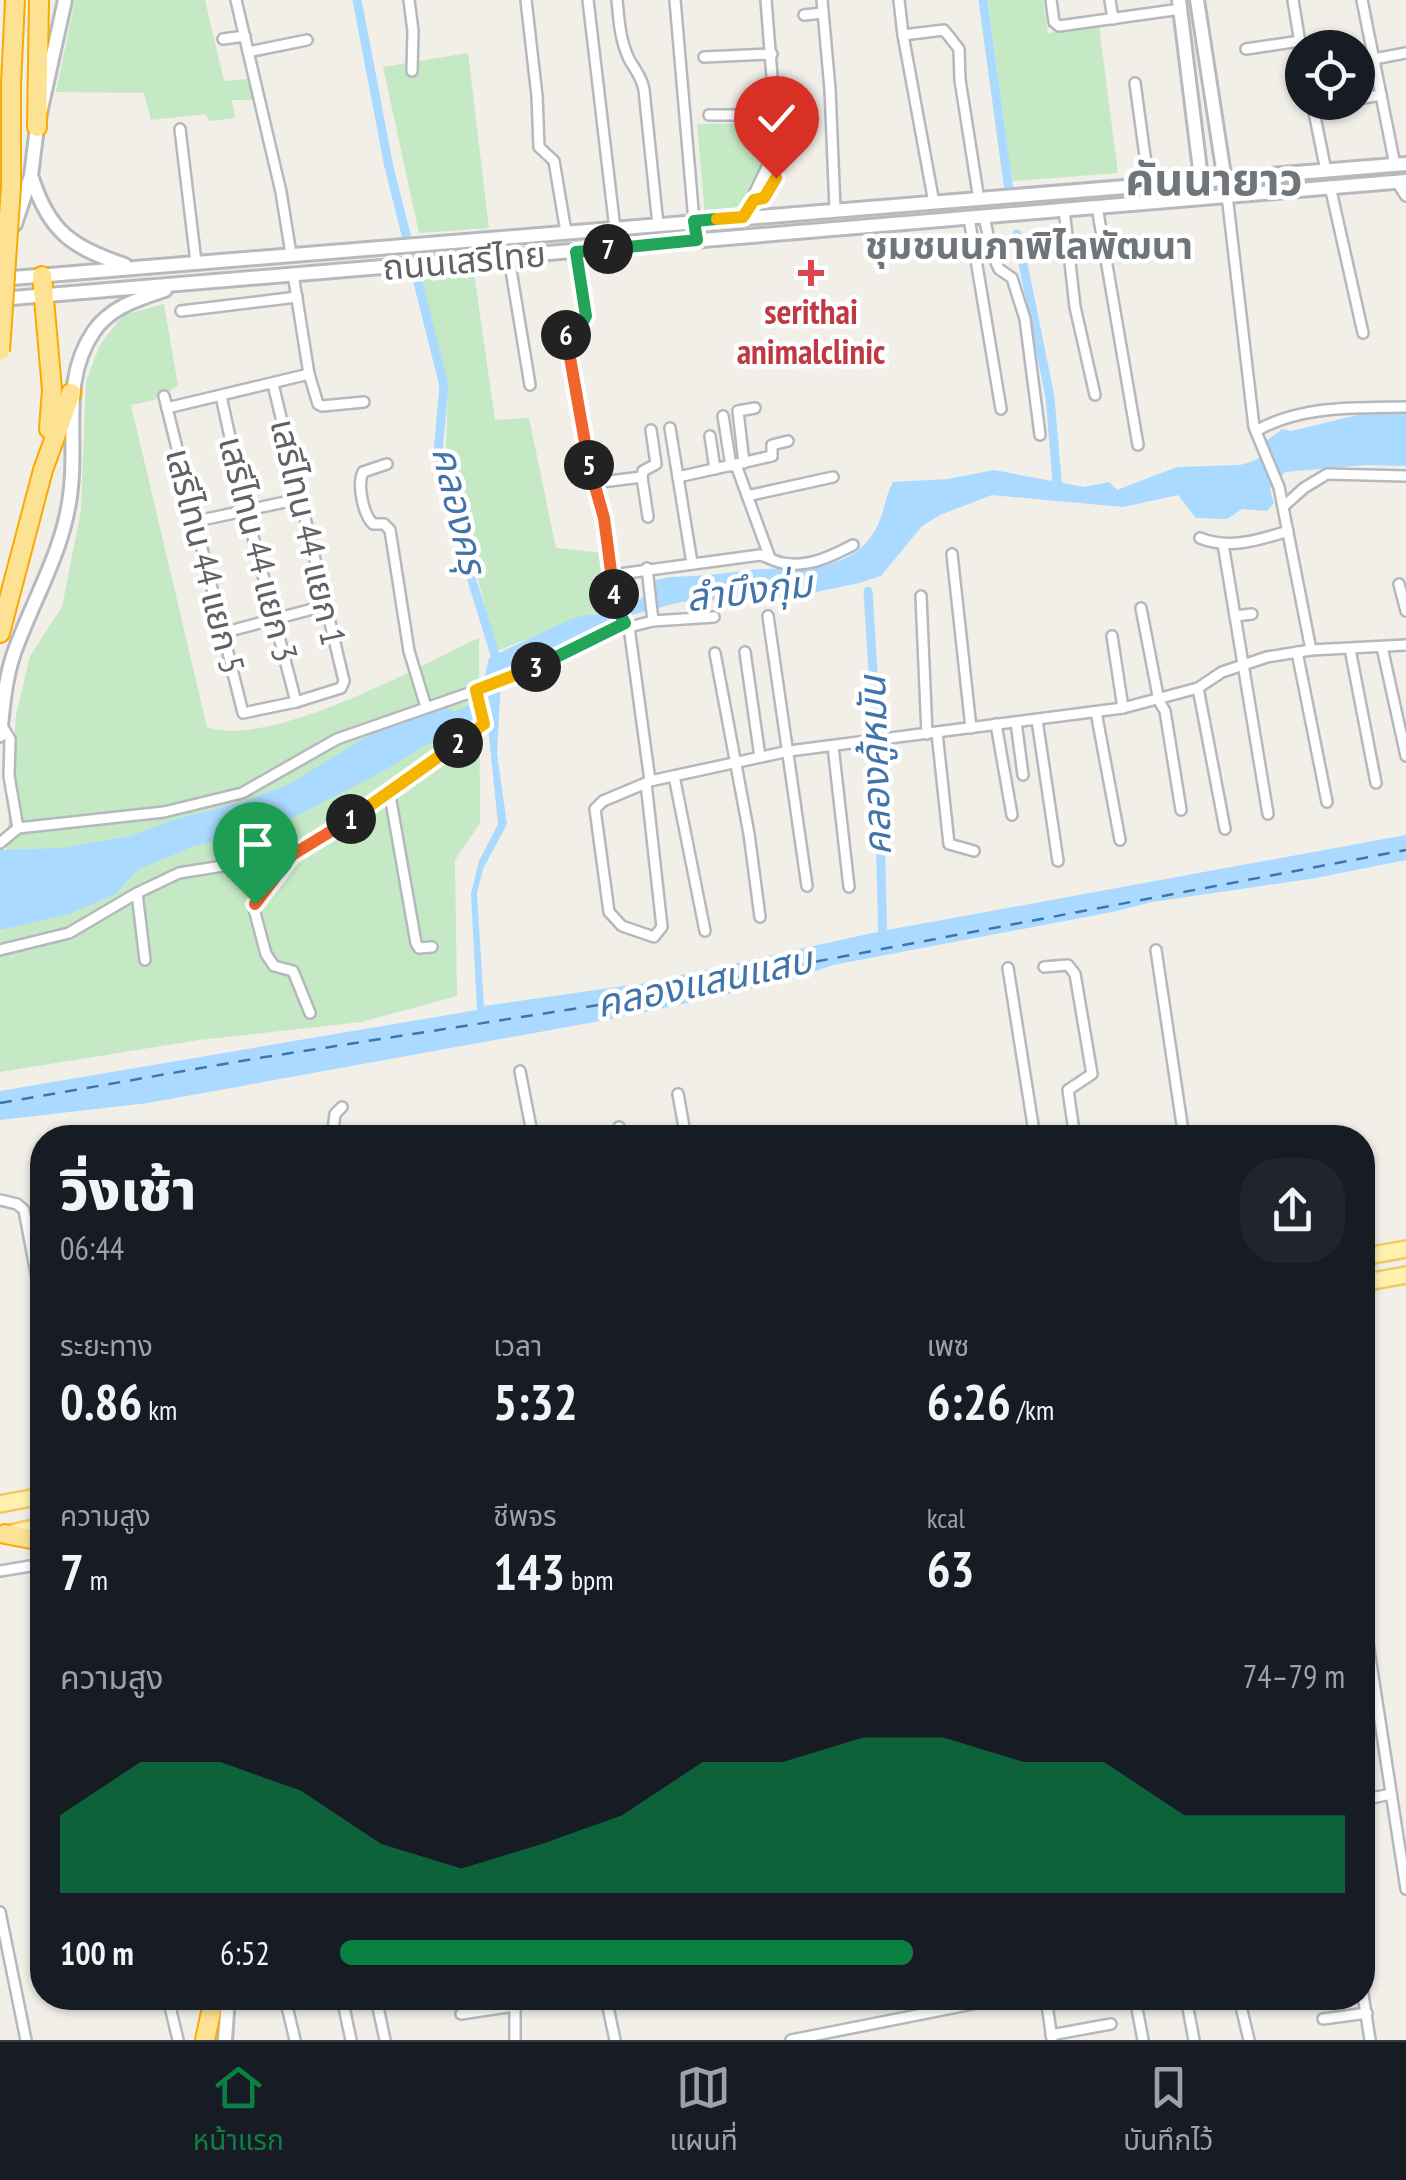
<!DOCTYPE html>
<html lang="th">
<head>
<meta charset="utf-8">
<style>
	body { margin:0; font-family:"PT Sans Narrow","Noto Sans Thai",sans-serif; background:#20242c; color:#f1f3f6; height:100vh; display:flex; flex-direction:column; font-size:38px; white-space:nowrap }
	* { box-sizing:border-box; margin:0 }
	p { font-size:32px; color:#9ea1a6 }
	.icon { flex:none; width:55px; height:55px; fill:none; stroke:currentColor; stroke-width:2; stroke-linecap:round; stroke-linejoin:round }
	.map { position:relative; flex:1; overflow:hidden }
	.sheet { position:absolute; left:30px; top:1125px; width:1345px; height:885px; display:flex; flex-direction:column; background:#171b24; border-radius:40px; box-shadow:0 2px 8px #0004 }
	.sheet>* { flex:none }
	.tools { position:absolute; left:1285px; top:30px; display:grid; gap:20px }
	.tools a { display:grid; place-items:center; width:90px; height:90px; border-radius:50%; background:#171b24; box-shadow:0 2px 8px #0004; font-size:50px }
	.pin { position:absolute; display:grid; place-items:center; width:85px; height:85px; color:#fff; margin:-102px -42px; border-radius:50% 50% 50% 0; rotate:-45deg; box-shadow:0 0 10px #0007 }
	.pin .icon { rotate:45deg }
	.km { position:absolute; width:50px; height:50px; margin:-25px; border-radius:50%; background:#222; color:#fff; font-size:28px; line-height:50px; text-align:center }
	.round { display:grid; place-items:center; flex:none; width:105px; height:105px; border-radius:40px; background:#20242c }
	.summary { display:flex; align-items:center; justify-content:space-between; height:170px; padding:0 30px }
	h1 { font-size:55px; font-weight:800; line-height:75px }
	.stats { display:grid; grid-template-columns:repeat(3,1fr); gap:15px; height:170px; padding:10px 30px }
	.stats div { display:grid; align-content:center }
	.stats b { font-size:50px; font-weight:800 }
	.stats small { font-size:28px; font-weight:400 }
	.stats p { font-size:28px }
	.chart { height:280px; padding:20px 30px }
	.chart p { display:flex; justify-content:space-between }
	.chart svg { width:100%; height:180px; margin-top:10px; fill:#0b8043; opacity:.7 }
	ul { padding:0 30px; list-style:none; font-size:32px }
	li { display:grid; grid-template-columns:160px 120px 1fr; align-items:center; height:75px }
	li i { height:25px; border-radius:12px; background:#0b8043 }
	.tabs { display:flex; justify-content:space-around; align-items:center; height:140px; border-top:2px solid #363941; background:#171b24; font-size:28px; color:#9ea1a6 }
	.tabs a { display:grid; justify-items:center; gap:5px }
	.tabs .selected { color:#0b8043 }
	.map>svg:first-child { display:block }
	.green { fill:#c5e8c5 }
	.water { fill:#aadaff }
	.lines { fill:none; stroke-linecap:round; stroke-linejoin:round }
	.canal { stroke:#aadaff; stroke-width:9 }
	.ferry { stroke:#4174aa; stroke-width:2.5; stroke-dasharray:12 10; stroke-linecap:butt }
	.street-casing { stroke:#b5b8bc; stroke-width:14 }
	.secondary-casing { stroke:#b6babf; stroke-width:18 }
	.primary-casing { stroke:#f2c960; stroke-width:20 }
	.highway-casing { stroke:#f9ab00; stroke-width:22 }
	.street { stroke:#fff; stroke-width:9 }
	.secondary { stroke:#fff; stroke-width:12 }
	.primary { stroke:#fff2af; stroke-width:15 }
	.highway { stroke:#fde293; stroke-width:18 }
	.highway-bridge-casing { stroke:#f9ab00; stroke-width:22; stroke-linecap:butt }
	.highway-bridge { stroke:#fde293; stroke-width:18 }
	.split-1-casing { stroke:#fff; stroke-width:20 }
	.split-2-casing { stroke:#fff; stroke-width:20 }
	.split-3-casing { stroke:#fff; stroke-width:20 }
	.split-4-casing { stroke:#fff; stroke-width:20 }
	.split-5-casing { stroke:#fff; stroke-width:20 }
	.split-6-casing { stroke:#fff; stroke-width:20 }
	.split-7-casing { stroke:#fff; stroke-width:20 }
	.split-8-casing { stroke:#fff; stroke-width:20 }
	.split-9-casing { stroke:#fff; stroke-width:20 }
	.split-1 { stroke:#f0652b; stroke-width:12 }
	.split-2 { stroke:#f5b400; stroke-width:12 }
	.split-3 { stroke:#f5b400; stroke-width:12 }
	.split-4 { stroke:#22a559; stroke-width:12 }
	.split-5 { stroke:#f0652b; stroke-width:12 }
	.split-6 { stroke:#f0652b; stroke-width:12 }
	.split-7 { stroke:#22a559; stroke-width:12 }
	.split-8 { stroke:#22a559; stroke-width:12 }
	.split-9 { stroke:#f5b400; stroke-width:12 }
	.health-dot { fill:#e0444e; stroke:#fff; stroke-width:4 }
	.labels { text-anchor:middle; stroke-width:9; stroke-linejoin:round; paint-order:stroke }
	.street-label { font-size:35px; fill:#5f6368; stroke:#fff }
	.health-label { font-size:35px; font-weight:bold; fill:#be3a42; stroke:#fff }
	.neighbourhood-label { font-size:38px; font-weight:bold; fill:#70757a; stroke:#fff }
	.water-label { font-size:38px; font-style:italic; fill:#4174aa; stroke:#fff }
	.district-label { font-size:45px; font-weight:bold; fill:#70757a; stroke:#fff }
</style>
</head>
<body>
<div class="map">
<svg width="1406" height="2040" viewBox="0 0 1406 2040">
	<rect width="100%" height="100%" fill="#f1efe8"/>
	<g class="green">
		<polygon points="75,0 205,0 224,81 248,79 254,100 232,100 235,118 210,121 205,114 151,120 144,93 56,92"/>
		<polygon points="988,0 1043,0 1048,33 1099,26 1118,173 1012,181"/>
		<polygon points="468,53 489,228 419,233 383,67"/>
		<polygon points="766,123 763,169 735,213 705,215 697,124"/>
		<polygon points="474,273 495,420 529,418 556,548 604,553 611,607 496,651 446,451 448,385 420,277"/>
		<path d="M 164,304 L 178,386 L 154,400 L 131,405 L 207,727 C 271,749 417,667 479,638 L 480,823 L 455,860 L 457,996 L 361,1022 L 199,1040 L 0,1072 L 0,937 L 16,715 L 30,656 L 62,607 L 81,510 L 86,381 L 100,345 L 123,315 Z"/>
	</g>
	<path class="water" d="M 1406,408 L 1406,466 L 1365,465 L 1285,472 L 1270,489 L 1274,503 L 1267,511 L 1242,509 L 1227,519 L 1196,518 L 1178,495 L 1123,507 L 992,495 L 940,515 L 922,526 L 881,576 L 859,583 L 793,597 L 681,602 L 624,617 L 619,626 L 551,649 L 521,669 L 501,678 L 497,754 L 507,824 L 483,869 L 477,893 L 484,1006 L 645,983 L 882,931 L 1406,835 L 1406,860 L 1316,878 L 1152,902 L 1112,912 L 833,965 L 783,982 L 622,1017 L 148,1103 L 0,1120 L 0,1091 L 477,1010 L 471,894 L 479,861 L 498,824 L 487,717 L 428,744 L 378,774 L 282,823 L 192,847 L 139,869 L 114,895 L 69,914 L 0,930 L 0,850 L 63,848 L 131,836 L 173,820 L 242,802 L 289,784 L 378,730 L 444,706 L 453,712 L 479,701 L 489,658 C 515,645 541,633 567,621 C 587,612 611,616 627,600 L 639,600 L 651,591 L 653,581 C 671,575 688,577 707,575 C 725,574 743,570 761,569 C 801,568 850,572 874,532 C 885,515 884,498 893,482 L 948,479 L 994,470 L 1084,487 L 1109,482 L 1117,490 L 1177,467 L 1240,465 L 1256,460 L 1269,450 L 1265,442 L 1282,429 L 1291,431 L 1370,412 Z"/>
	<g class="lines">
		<g class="canal">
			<polyline points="357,0 389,167 444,386 438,452 469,571 498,664"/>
			<polyline points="983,0 1009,191"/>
			<polyline points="1017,234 1050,397 1058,492"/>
			<polyline points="868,591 878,754 883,942"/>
		</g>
		<polyline class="ferry" points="0,1103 259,1058 624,1001 634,988 650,996 819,961 1406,850"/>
		<g class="street-casing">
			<g id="street">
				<polyline points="236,0 281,192 291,254"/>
				<polyline points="409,0 413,31 412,71"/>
				<polyline points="526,0 537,96 539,147 554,161 566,232"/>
				<polyline points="588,0 615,229"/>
				<path d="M 617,0 C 619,21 620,40 629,59 C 635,70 642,77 644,90 L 658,225"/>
				<polyline points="675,0 694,221"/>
				<polyline points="822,0 830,89 835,209"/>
				<polyline points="899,0 903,35 934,203"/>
				<polyline points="1051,0 1054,22 1059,26 1181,9"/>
				<polyline points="1110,0 1113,19"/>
				<polyline points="1293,0 1302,55"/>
				<polyline points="1362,0 1395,165"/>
				<polyline points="804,15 823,13"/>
				<polyline points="903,35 944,30 959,49 960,80 979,200"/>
				<polyline points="223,39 245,36"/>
				<polyline points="1246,49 1300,41"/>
				<polyline points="248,52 307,40"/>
				<polyline points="704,57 772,54"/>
				<polyline points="1374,59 1406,53"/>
				<polyline points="1135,83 1149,185"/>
				<polyline points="1358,99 1381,95"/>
				<polyline points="1312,102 1326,171"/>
				<polyline points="1313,108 1340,102"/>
				<polyline points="709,115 775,115"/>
				<polyline points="180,129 196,262"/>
				<polyline points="1396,181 1406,196"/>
				<polyline points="1330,186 1363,333"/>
				<polyline points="1227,195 1254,427 1279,487 1311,650"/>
				<path d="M 754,199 L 764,199 C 778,177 791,139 775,115 L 766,0"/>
				<polyline points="1097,207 1138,445"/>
				<polyline points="1064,209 1075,307 1095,395"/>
				<polyline points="743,217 768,165 769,122 775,115"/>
				<polyline points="984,217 992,253 999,269 1012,278 1025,319 1040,435"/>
				<polyline points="969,218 1001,409"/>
				<polyline points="576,252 586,316 585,319 569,322 565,327 593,483"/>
				<polyline points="509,258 530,385"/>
				<polyline points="293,274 309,374 318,404 322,406 364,402"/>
				<polyline points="181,311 297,297"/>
				<polyline points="164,396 243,713 296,702 341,688 344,681 273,384"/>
				<polyline points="221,396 246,510 296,702"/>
				<polyline points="167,408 309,374"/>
				<polyline points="723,416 731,466"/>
				<polyline points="670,428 692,563"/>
				<path d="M 1256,431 C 1301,405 1356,408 1406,407"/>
				<polyline points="710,436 715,469"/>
				<polyline points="744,463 738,411 755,408"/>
				<path d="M 387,464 L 363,472 C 357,485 363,514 373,524 L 384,524 L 390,530 L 409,651 L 426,707"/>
				<polyline points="736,465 770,558"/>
				<polyline points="642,477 643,471 656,464 651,430"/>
				<polyline points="678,477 772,456 772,445 788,441"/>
				<polyline points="747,496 833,477"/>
				<polyline points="1284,506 1304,488 1327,474 1406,476"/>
				<path d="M 648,517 L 642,477 L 593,483 C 597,496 602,509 604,521 C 610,552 606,606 629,627 L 650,781"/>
				<polyline points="197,521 299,499"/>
				<path d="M 1200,538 C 1229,550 1259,540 1288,531"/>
				<polyline points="1223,544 1235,616"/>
				<polyline points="952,554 971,728"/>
				<polyline points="647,568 653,621"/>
				<path d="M 612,575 L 760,555 C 768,557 775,562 783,563 C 808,568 832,556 853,545"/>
				<polyline points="1399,584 1406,611"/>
				<polyline points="921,596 927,734"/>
				<polyline points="1141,608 1159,701 1165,711 1181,810"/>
				<polyline points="1252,614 1235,616 1268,814"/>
				<polyline points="768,616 807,886"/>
				<polyline points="629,627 653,621 714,617"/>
				<polyline points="222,633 324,606"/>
				<polyline points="1112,636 1123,708"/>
				<polyline points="1382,647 1406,756"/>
				<polyline points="1350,649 1376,783"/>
				<polyline points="745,652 760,757"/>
				<polyline points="1297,652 1327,802"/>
				<polyline points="715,653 749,834 760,917"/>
				<polyline points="1198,688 1225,829"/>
				<polyline points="1096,712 1120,840"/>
				<polyline points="1037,720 1058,861"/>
				<polyline points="1016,722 1023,775"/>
				<polyline points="1,724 10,739 9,776 18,828"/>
				<polyline points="996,724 1012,815"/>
				<polyline points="937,733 949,844 974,851"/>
				<polyline points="833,746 849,887"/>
				<polyline points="674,776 705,931"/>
				<polyline points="646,783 662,927 654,937 622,926 609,912 595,809 603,801 646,783 650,781 789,751 1123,708 1198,688 1222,672 1267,657 1311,650 1406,645"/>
				<polyline points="389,790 416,943 419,948 432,947"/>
				<polyline points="0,843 18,828 164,812 242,793 337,739 509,679 625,623"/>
				<polyline points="291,855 254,909 266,954 274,966 293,971 310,1013"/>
				<polyline points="137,893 179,873 291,855 333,831 484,725 476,690"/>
				<polyline points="0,950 69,933 137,893 145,960"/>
				<polyline points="1156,950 1184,1138"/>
				<polyline points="1044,967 1068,965 1075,974 1092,1074 1068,1090 1075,1138"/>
				<polyline points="1008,968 1035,1138"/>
				<polyline points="520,1071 533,1138"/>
				<polyline points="678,1094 686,1138"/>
				<polyline points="619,1127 621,1138"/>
				<polyline points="332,1138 335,1114 342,1107"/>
				<polyline points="0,1200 17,1204 24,1210 42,1305"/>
				<polyline points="0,1571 42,1564"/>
				<polyline points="1362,1605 1406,1889"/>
				<polyline points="1362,1800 1391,1794"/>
				<polyline points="0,1912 26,2040"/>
				<polyline points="1362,1988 1370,2040"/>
				<polyline points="168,1998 178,2040"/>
				<polyline points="285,1998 295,2040"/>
				<polyline points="342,1998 351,2040"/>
				<polyline points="376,1998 385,2040"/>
				<polyline points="515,1998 515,2040"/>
				<polyline points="606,1998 615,2040"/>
				<polyline points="1046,1998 1052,2039"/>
				<polyline points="1135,1998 1143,2040"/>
				<polyline points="1186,1998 1194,2040"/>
				<polyline points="1239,1998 1249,2040"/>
				<polyline points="461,2014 515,2006"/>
				<polyline points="1323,2019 1367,2013"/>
				<polyline points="1051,2035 1111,2024"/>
				<polyline points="791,2040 1003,1998"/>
			</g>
		</g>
		<g class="secondary-casing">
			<g id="secondary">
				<polyline points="1179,0 1202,186"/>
				<polyline points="1197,0 1226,188"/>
				<path d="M 32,178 C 49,232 73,248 125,265"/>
				<polyline points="10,229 15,224 31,176 37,127 65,0"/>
				<polyline points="0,279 1406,164"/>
				<polyline points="0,299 1406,181"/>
				<path d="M 0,735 C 3,707 5,679 14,653 C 34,597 66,547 71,487 C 77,434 61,379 94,331 C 111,307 138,299 165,290"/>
				<polyline points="225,2040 228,1998"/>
			</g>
		</g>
		<g class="primary-casing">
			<g id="primary">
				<polyline points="1362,1257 1406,1249"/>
				<polyline points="1362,1283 1406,1275"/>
				<polyline points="0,1504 42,1496"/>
				<polyline points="7,1534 42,1526"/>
			</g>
		</g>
		<g class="highway-casing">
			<g id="highway">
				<polyline points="37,127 39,0"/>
				<polyline points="0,145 11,84 15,0"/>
				<polyline points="42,276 52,390 49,429"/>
				<polyline points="0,633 43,470 71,393"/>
				<polyline points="5,1534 42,1541"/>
				<polyline points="205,2040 214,1998"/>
			</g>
		</g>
		<use href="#street" class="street"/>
		<use href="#secondary" class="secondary"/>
		<use href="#primary" class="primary"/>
		<use href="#highway" class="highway"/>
		<g class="highway-bridge-casing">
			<polyline id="highway-bridge" points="0,351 11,186 11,84"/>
		</g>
		<use href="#highway-bridge" class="highway-bridge"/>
	</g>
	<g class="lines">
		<g class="split-1-casing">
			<polyline id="split-1" points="255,904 292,855 351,819"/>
		</g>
		<g class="split-2-casing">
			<polyline id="split-2" points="351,819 458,743"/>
		</g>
		<g class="split-3-casing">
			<polyline id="split-3" points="458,743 484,724 476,690 536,667"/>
		</g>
		<g class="split-4-casing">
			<polyline id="split-4" points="536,667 625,623 614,604 614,594"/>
		</g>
		<g class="split-5-casing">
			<polyline id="split-5" points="589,465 604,518 614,594"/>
		</g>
		<g class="split-6-casing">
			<polyline id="split-6" points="566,335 589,465"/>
		</g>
		<g class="split-7-casing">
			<polyline id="split-7" points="566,335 566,324 584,320 586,316 576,252 608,249"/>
		</g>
		<g class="split-8-casing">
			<polyline id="split-8" points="608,249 697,240 694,221 717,219"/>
		</g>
		<g class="split-9-casing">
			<polyline id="split-9" points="717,219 743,217 754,200 764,198 776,178"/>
		</g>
		<use href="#split-1" class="split-1"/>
		<use href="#split-2" class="split-2"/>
		<use href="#split-3" class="split-3"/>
		<use href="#split-4" class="split-4"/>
		<use href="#split-5" class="split-5"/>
		<use href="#split-6" class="split-6"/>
		<use href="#split-7" class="split-7"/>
		<use href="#split-8" class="split-8"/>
		<use href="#split-9" class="split-9"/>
	</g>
	<path class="health-dot" d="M806 258h10v10h10v10h-10v10h-10v-10h-10v-10h10z"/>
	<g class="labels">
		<g class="street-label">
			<text transform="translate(464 261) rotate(-5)" y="12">ถนนเสรีไทย</text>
			<text transform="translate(308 532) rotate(77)" y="12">เสรีไทน 44 แยก 1</text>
			<text transform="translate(258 549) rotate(76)" y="12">เสรีไทน 44 แยก 3</text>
			<text transform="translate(205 561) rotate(76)" y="12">เสรีไทน 44 แยก 5</text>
		</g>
		<g class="health-label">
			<text x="811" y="324">serithai<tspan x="811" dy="40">animalclinic</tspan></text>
		</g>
		<g class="neighbourhood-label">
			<text x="1029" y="259">ชุมชนนภาพิไลพัฒนา</text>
		</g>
		<g class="water-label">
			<text transform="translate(459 510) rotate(77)" y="13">คลองครุ</text>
			<text transform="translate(749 591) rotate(-7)" y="13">ลำบึงกุ่ม</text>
			<text transform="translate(875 766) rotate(-92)" y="13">คลองคู้หมัน</text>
			<text transform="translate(704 982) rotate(-12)" y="13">คลองแสนแสบ</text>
		</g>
		<g class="district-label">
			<text x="1214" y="195">คันนายาว</text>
		</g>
	</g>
</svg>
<div class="tools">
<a><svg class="icon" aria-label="locate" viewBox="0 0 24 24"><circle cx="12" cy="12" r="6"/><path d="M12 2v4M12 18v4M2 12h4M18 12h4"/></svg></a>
</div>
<div class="pin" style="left:255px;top:904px;background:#1e9e55"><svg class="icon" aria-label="arrive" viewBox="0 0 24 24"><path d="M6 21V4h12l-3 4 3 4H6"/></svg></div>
<div class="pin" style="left:776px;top:178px;background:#d93025"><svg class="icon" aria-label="check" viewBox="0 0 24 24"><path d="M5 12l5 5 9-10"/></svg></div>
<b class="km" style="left:351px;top:819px">1</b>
<b class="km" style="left:458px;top:743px">2</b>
<b class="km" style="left:536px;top:667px">3</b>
<b class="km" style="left:614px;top:594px">4</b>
<b class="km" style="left:589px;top:465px">5</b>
<b class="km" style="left:566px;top:335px">6</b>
<b class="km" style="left:608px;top:249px">7</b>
<section class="sheet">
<div class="summary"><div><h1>วิ่งเช้า</h1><p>06:44</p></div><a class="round"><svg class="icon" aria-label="share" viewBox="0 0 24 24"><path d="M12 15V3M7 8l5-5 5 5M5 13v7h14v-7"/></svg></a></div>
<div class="stats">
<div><p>ระยะทาง</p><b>0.86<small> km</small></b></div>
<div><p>เวลา</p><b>5:32</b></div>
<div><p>เพซ</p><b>6:26<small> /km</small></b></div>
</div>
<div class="stats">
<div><p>ความสูง</p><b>7<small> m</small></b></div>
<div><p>ชีพจร</p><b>143<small> bpm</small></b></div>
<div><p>kcal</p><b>63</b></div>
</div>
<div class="chart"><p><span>ความสูง</span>74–79 m</p>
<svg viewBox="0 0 160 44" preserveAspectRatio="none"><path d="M0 44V25L10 12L20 12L30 19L40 32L50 38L60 32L70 25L80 12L90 12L100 6L110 6L120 12L130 12L140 25L150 25L160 25V44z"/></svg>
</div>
<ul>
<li><b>100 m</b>6:52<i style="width:57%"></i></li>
</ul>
</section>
</div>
<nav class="tabs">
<a class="selected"><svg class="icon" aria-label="home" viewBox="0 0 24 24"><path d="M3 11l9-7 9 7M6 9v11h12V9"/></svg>หน้าแรก</a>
<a><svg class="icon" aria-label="map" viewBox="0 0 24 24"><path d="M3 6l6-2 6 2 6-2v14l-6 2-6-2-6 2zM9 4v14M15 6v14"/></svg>แผนที่</a>
<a><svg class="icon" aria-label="saved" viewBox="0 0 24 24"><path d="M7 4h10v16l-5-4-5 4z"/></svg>บันทึกไว้</a>
</nav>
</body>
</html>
